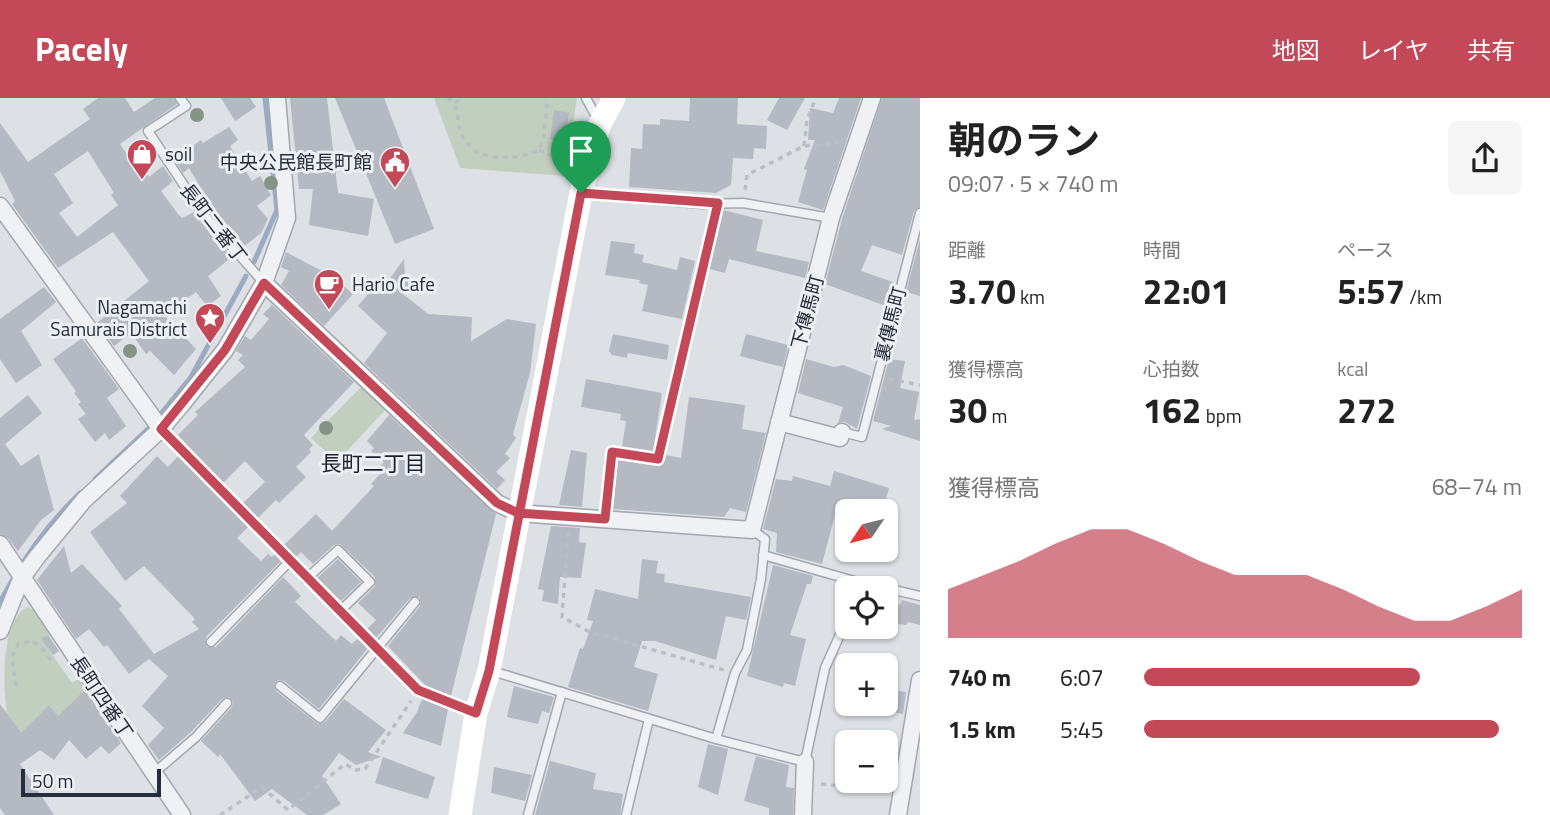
<!DOCTYPE html>
<html lang="ja">
<head>
<meta charset="utf-8">
<style>
	body { margin:0; font-family:"Titillium Web","Noto Sans JP",sans-serif; background:#f6f6f6; color:#222; height:100vh; display:flex; flex-direction:column; font-size:26px; white-space:nowrap }
	* { box-sizing:border-box; margin:0 }
	p { font-size:23px; color:#767676 }
	.icon { flex:none; width:38px; height:38px; fill:none; stroke:currentColor; stroke-width:2; stroke-linecap:round; stroke-linejoin:round }
	.map { position:relative; flex:1; overflow:hidden }
	.panel { display:flex; flex-direction:column; background:#fff; width:630px }
	.panel>* { flex:none }
	.needle { width:46px; rotate:235deg }
	.controls { position:absolute; left:835px; top:401px; display:grid; gap:14px }
	.controls a { display:grid; place-items:center; width:63px; height:63px; border-radius:10px; background:#fff; box-shadow:0 2px 5px #0004; font-size:35px }
	.scale { position:absolute; left:21px; bottom:18px; width:140px; box-sizing:border-box; padding-left:7px; border:4px solid #272e3b; border-top:0; font-size:19px; line-height:24px; white-space:nowrap; color:#272e3b; -webkit-text-stroke:5px #eceff3; paint-order:stroke }
	.pin { position:absolute; display:grid; place-items:center; width:60px; height:60px; color:#fff; margin:-72px -30px; border-radius:50% 50% 50% 0; rotate:-45deg; box-shadow:0 0 7px #0007 }
	.pin .icon { rotate:45deg }
	.round { display:grid; place-items:center; flex:none; width:74px; height:74px; border-radius:10px; background:#f6f6f6 }
	.summary { display:flex; align-items:center; justify-content:space-between; height:119px; padding:0 28px }
	h1 { font-size:38px; font-weight:700; line-height:52px }
	.figures { display:grid; grid-template-columns:repeat(3,1fr); gap:10px; height:119px; padding:7px 28px }
	.figures div { display:grid; align-content:center }
	.figures b { font-size:35px; font-weight:700 }
	.figures small { font-size:19px; font-weight:400 }
	.figures p { font-size:19px }
	.chart { height:196px; padding:14px 28px }
	.chart p { display:flex; justify-content:space-between }
	.chart svg { width:100%; height:126px; margin-top:7px; fill:#c34958; opacity:.7 }
	ul { padding:0 28px; list-style:none; font-size:23px }
	li { display:grid; grid-template-columns:112px 84px 1fr; align-items:center; height:52px }
	li i { height:18px; border-radius:9px; background:#c34958 }
	header { display:flex; align-items:center; gap:42px; box-sizing:border-box; height:98px; padding:0 35px; background:#c34958; color:#fff }
	header strong { font-size:33px }
	nav { display:flex; gap:38px; margin-inline-start:auto; font-size:24px }
	main { display:flex; flex:1; min-height:0 }
	.map>svg:first-child { display:block }
	.green { fill:#c2cfbe }
	.lines { fill:none; stroke-linecap:round; stroke-linejoin:round }
	.stream { stroke:#9aacc3; stroke-width:5 }
	.building { fill:#b4b9c2; fill-rule:evenodd }
	.lane-casing { stroke:#a3a7af; stroke-width:11 }
	.street-casing { stroke:#a3a7af; stroke-width:19 }
	.path { stroke:#bbbec4; stroke-width:3.5; stroke-dasharray:5 5; stroke-linecap:butt }
	.lane { stroke:#eff1f4; stroke-width:8 }
	.street { stroke:#eff1f4; stroke-width:16 }
	.secondary { stroke:#fff; stroke-width:23 }
	.tree { fill:#849485 }
	.route-casing { stroke:#fff; stroke-width:14 }
	.route { stroke:#c34958; stroke-width:9 }
	.labels { text-anchor:middle; stroke-width:6; stroke-linejoin:round; paint-order:stroke }
	.poi-label { font-size:19px; fill:#272e3b; stroke:#eceff3; text-anchor:start }
	.street-label { font-size:19px; fill:#272e3b; stroke:#eceff3 }
	.neighbourhood-label { font-size:21px; fill:#1a1f2b; stroke:#eceff3 }
</style>
</head>
<body>
<header>
<strong>Pacely</strong>
<nav><a>地図</a><a>レイヤ</a><a>共有</a></nav>
</header>
<main>
<div class="map">
<svg width="920" height="717" viewBox="0 0 920 717">
	<rect width="100%" height="100%" fill="#dde0e5"/>
	<g class="green">
		<polygon points="434,0 577,0 565,78 460,70"/>
		<polygon points="361,289 385,312 337,364 311,340"/>
		<path d="M 27,509 L 38,514 L 52,534 L 42,542 L 72,585 L 82,578 L 91,589 L 70,606 L 66,628 L 50,608 L 28,628 L 36,639 L 24,649 L 31,659 L 18,665 C 5,621 0,579 9,535 C 14,524 17,515 27,509 Z"/>
	</g>
	<g class="lines">
		<g class="stream">
			<polyline points="254,164 277,112 265,0"/>
			<polyline points="95,381 150,329 191,279 246,178"/>
			<path d="M 0,504 C 24,460 44,430 80,395"/>
		</g>
	</g>
	<g class="building">
		<path d="M 98,0 L 125,0 L 134,14 L 155,0 L 174,0 L 177,6 L 120,46 L 140,76 L 146,75 L 149,79 L 163,68 L 173,83 L 161,93 L 178,116 L 182,120 L 194,114 L 232,159 L 208,178 L 221,198 L 207,208 L 196,194 L 168,215 L 170,216 L 166,220 L 196,251 L 174,277 L 150,253 L 146,256 L 131,235 L 114,248 L 97,225 L 149,183 L 113,134 L 58,170 L 12,106 L 15,103 L 0,73 L 0,25 L 28,64 L 90,21 L 83,11 ZM 88,53 L 114,95 L 111,97 L 118,107 L 77,139 L 59,115 L 73,105 L 54,76 Z"/>
		<polygon points="221,0 250,0 256,9 235,23"/>
		<polygon points="290,0 327,0 338,95 374,101 368,138 309,127 313,91 299,91"/>
		<polygon points="335,0 384,0 434,131 395,146"/>
		<polygon points="690,0 738,0 737,26 767,28 766,51 754,50 753,61 733,60 731,87 716,95 629,89 631,50 642,51 643,26 660,27 660,21 689,23"/>
		<polygon points="779,0 805,0 787,32 767,22"/>
		<polygon points="839,0 861,0 823,112 798,104 807,72 804,71 815,42 808,42 810,10 833,15"/>
		<polygon points="882,0 920,0 920,109 914,113 902,157 872,147 861,173 893,184 886,208 825,186 842,121"/>
		<polygon points="554,12 569,15 565,44 550,41"/>
		<polygon points="229,29 238,42 230,48 252,83 260,78 271,97 257,108 268,121 261,135 242,150 208,112 205,108 210,105 189,70 183,75 174,61 201,42 203,45"/>
		<polygon points="723,112 763,122 756,153 809,164 805,180 729,161 725,175 709,171"/>
		<polygon points="920,141 920,198 906,194"/>
		<polygon points="611,143 635,146 634,155 644,157 642,164 677,172 680,159 695,163 682,221 642,213 648,187 639,185 640,182 605,177"/>
		<polygon points="286,154 333,179 353,196 324,228 281,187 289,173 281,169"/>
		<polygon points="404,161 405,181 413,181 403,196 428,216 472,219 471,243 507,221 536,226 530,275 513,336 516,340 505,356 510,360 496,374 505,382 497,391 364,265 387,235 358,208 380,181 386,186"/>
		<polygon points="44,189 56,204 21,233 42,267 16,285 0,261 0,221"/>
		<polygon points="272,207 354,284 304,337 313,347 309,351 311,354 296,369 306,379 279,405 276,402 258,420 243,405 265,384 245,363 223,385 178,337 198,317 195,314 245,269 238,262 243,257 236,253 245,238 251,242 269,221 263,216"/>
		<polygon points="613,236 669,247 667,262 628,255 627,260 612,257 609,253"/>
		<polygon points="746,236 788,247 783,269 740,258"/>
		<polygon points="82,240 119,291 107,300 126,328 109,342 105,335 95,344 78,321 86,316 78,306 81,304 74,295 76,293 53,261"/>
		<polygon points="806,261 834,269 843,267 871,278 857,331 845,324 838,325 843,309 798,295"/>
		<polygon points="889,261 905,263 900,290 919,294 914,322 920,321 920,343 882,331 891,328 873,323"/>
		<polygon points="586,281 662,295 653,354 622,349 626,323 620,322 621,316 581,309"/>
		<polygon points="28,297 42,315 5,346 21,368 39,356 54,412 41,422 18,453 8,440 0,436 0,320"/>
		<polygon points="689,299 745,307 742,331 766,335 746,414 730,410 724,419 613,411 618,362 658,368 663,365 666,357 681,360"/>
		<polygon points="389,317 496,416 451,598 426,588 388,548 420,508 420,499 410,500 376,540 367,531 376,522 358,505 375,488 375,479 340,446 334,447 313,466 301,454 296,459 284,447 316,416 332,433 374,388 371,386 381,375 377,372 384,364 371,353 374,350 367,343"/>
		<polygon points="571,352 587,355 582,409 559,407"/>
		<polygon points="157,358 168,369 178,358 248,429 237,440 261,463 268,456 272,459 275,456 281,463 206,539 207,549 216,549 283,479 301,498 295,504 336,543 341,537 352,546 358,540 368,550 319,611 284,583 278,582 274,586 276,593 318,626 325,624 344,601 386,632 368,654 381,659 356,667 339,655 322,678 341,706 323,717 307,717 272,691 255,703 220,656 218,659 201,643 232,609 233,604 229,599 222,601 191,634 159,662 148,647 164,630 142,608 168,578 149,561 129,576 107,547 104,549 89,531 76,541 37,482 64,448 71,475 82,466 122,508 119,511 154,556 199,531 192,524 195,521 144,468 125,483 90,434 127,405 120,398"/>
		<polygon points="834,373 889,390 883,413 869,413 838,405 822,466 776,454 777,435 763,431 776,381 792,383 793,378 830,388"/>
		<polygon points="551,428 580,430 579,444 586,445 581,480 560,479 558,506 542,503 544,492 538,491"/>
		<polygon points="338,461 361,484 341,503 317,480"/>
		<polygon points="642,461 658,463 656,475 665,476 664,484 751,499 746,522 726,518 716,562 655,543 642,543 634,569 658,576 648,613 568,589 580,550 583,551 593,523 587,522 595,491 638,501"/>
		<polygon points="773,467 813,478 811,486 807,486 790,537 806,541 795,588 784,585 783,589 747,578"/>
		<polygon points="902,502 920,507 920,527 908,524 906,527 886,524 886,505 900,507"/>
		<polygon points="48,537 59,553 53,557 41,541"/>
		<polygon points="514,588 554,599 549,615 542,613 538,626 507,619"/>
		<polygon points="886,591 906,594 903,616 886,613"/>
		<polygon points="85,592 121,645 109,656 101,648 86,661 69,642 54,662 40,652 20,666 54,717 5,717 0,710 0,606 21,635 49,607 58,618"/>
		<polygon points="422,601 448,611 441,648 403,635 417,614"/>
		<polygon points="708,646 728,651 718,697 698,689"/>
		<polygon points="756,658 789,667 786,689 794,690 793,717 769,717 769,710 744,703"/>
		<polygon points="383,659 435,679 428,701 375,685"/>
		<polygon points="550,663 596,675 593,691 623,696 620,717 535,717"/>
		<polygon points="494,669 532,677 525,703 491,695"/>
	</g>
	<g class="lines">
		<g class="lane-casing">
			<g id="lane">
				<polyline points="180,0 186,8 148,33 203,116 264,185"/>
				<polyline points="586,0 598,22"/>
				<polyline points="584,96 703,106 743,105 831,120"/>
				<polyline points="161,331 418,592 474,614"/>
				<polyline points="842,334 862,339 920,115"/>
				<polyline points="605,421 612,354 658,361 718,105"/>
				<polyline points="763,457 858,484"/>
				<polyline points="306,481 338,452 370,484 339,514"/>
				<polyline points="856,490 858,484 885,490"/>
				<polyline points="886,490 920,498"/>
				<polyline points="211,544 289,464"/>
				<polyline points="492,573 716,641 805,664 825,570 847,521"/>
				<polyline points="280,588 320,620 415,504"/>
				<polyline points="716,641 735,575 747,552 761,481 765,441 752,432"/>
				<polyline points="154,675 196,639 227,605"/>
				<polyline points="528,717 562,594"/>
				<polyline points="626,717 649,621"/>
			</g>
		</g>
		<g class="street-casing">
			<g id="street">
				<polyline points="0,108 161,331"/>
				<polyline points="264,185 497,405 518,415 752,432 831,120 872,0"/>
				<polyline points="779,324 840,340 842,334"/>
				<polyline points="0,446 182,717"/>
				<polyline points="0,533 21,481 37,459 84,402 161,331 182,306 225,252 264,185 287,120 277,0"/>
				<polyline points="803,717 805,664"/>
				<polyline points="898,717 920,582"/>
			</g>
		</g>
		<g class="path">
			<path d="M 448,0 C 460,9 456,22 461,35 C 473,66 514,63 539,52 L 544,40 L 547,0"/>
			<polyline points="455,5 461,0"/>
			<polyline points="804,48 807,22 816,0"/>
			<polyline points="539,52 569,65"/>
			<polyline points="745,92 747,77 804,48 839,45"/>
			<polyline points="889,281 920,287"/>
			<polyline points="568,435 562,519 590,534 724,572"/>
			<polyline points="16,588 12,559 18,546 32,543 43,551 53,565"/>
			<polyline points="821,686 887,693"/>
			<polyline points="220,717 262,689 288,712 345,666 356,672 365,671 411,603"/>
		</g>
		<use href="#lane" class="lane"/>
		<use href="#street" class="street"/>
		<polyline class="secondary" points="460,717 476,615 489,573 581,95 600,26 614,0"/>
	</g>
	<g class="tree">
		<circle cx="197" cy="17" r="7"/>
		<circle cx="271" cy="85" r="7"/>
		<circle cx="130" cy="253" r="7"/>
		<circle cx="326" cy="330" r="7"/>
	</g>
	<g class="lines">
		<g class="route-casing">
			<polyline id="route" points="581,95 489,573 476,615 418,592 161,331 225,252 264,185 497,405 518,415 605,421 612,354 658,361 718,105 581,95"/>
		</g>
		<use href="#route" class="route"/>
	</g>
	<defs>
		<g id="shop-pin" transform="scale(1.575)"><path d="M0 17L-7.5 6A9.5 9.5 0 1 1 7.5 6Z" fill="#c34958" stroke="#eceff3"/><path d="M-5-2.5h2.3a2.7 3.5 0 0 1 5.4 0H5L5.5 6h-11ZM-1.5-2.5h3a1.5 2.3 0 0 0-3 0Z" fill="#fff"/></g>
		<g id="civic-pin" transform="scale(1.575)"><path d="M0 17L-7.5 6A9.5 9.5 0 1 1 7.5 6Z" fill="#c34958" stroke="#eceff3"/><path d="M-.6-6.5H3V-4.5H.6V-3L4-1V1h2V6H-6V1h2V-1L-.6-3ZM-1.2 2.5V6h2.4V2.5Z" fill="#fff"/></g>
		<g id="cafe-pin" transform="scale(1.575)"><path d="M0 17L-7.5 6A9.5 9.5 0 1 1 7.5 6Z" fill="#c34958" stroke="#eceff3"/><path d="M-5.5-4.5H6V0H3Q3 3.5 0 3.5H-2.5Q-5.5 3.5-5.5 0ZM3-3.2v2h1.7v-2ZM-6 4.5H4V6H-6Z" fill="#fff"/></g>
		<g id="sight-pin" transform="scale(1.575)"><path d="M0 17L-7.5 6A9.5 9.5 0 1 1 7.5 6Z" fill="#c34958" stroke="#eceff3"/><path d="M0-6L1.8-2.2L6-1.7L2.9 1.2L3.7 5.4L0 3.3L-3.7 5.4L-2.9 1.2L-6-1.7L-1.8-2.2Z" fill="#fff"/></g>
	</defs>
	<g fill-rule="evenodd">
		<use href="#shop-pin" x="142" y="56"/>
		<use href="#civic-pin" x="395" y="64"/>
		<use href="#cafe-pin" x="329" y="186"/>
		<use href="#sight-pin" x="210" y="220"/>
	</g>
	<g class="labels">
		<g class="poi-label">
			<text x="165" y="63">soil</text>
			<text x="372" y="71" text-anchor="end">中央公民館長町館</text>
			<text x="352" y="193">Hario Cafe</text>
			<text x="187" y="216" text-anchor="end">Nagamachi<tspan x="187" dy="22">Samurais District</tspan></text>
		</g>
		<g class="street-label">
			<text transform="translate(214 125) rotate(52)" y="7">長町二番丁</text>
			<text transform="translate(807 214) rotate(-75)" y="7">下傳馬町</text>
			<text transform="translate(890 226) rotate(-76)" y="7">裏傳馬町</text>
			<text transform="translate(102 599) rotate(56)" y="7">長町四番丁</text>
		</g>
		<g class="neighbourhood-label">
			<text x="373" y="373">長町二丁目</text>
		</g>
	</g>
</svg>
<div class="controls">
<a><svg class="needle" viewBox="-14 -14 28 28"><path d="M0-13l5 13h-10z" fill="#e53935"/><path d="M0 13l5-13h-10z" fill="#767676"/></svg></a>
<a><svg class="icon" aria-label="locate" viewBox="0 0 24 24"><circle cx="12" cy="12" r="6"/><path d="M12 2v4M12 18v4M2 12h4M18 12h4"/></svg></a>
<a>+</a>
<a>−</a>
</div>
<div class="scale">50 m</div>
<div class="pin" style="left:581px;top:95px;background:#1e9e55"><svg class="icon" aria-label="arrive" viewBox="0 0 24 24"><path d="M6 21V4h12l-3 4 3 4H6"/></svg></div>
</div>
<section class="panel">
<div class="summary"><div><h1>朝のラン</h1><p>09:07 · 5 × 740 m</p></div><a class="round"><svg class="icon" aria-label="share" viewBox="0 0 24 24"><path d="M12 15V3M7 8l5-5 5 5M5 13v7h14v-7"/></svg></a></div>
<div class="figures">
<div><p>距離</p><b>3.70<small> km</small></b></div>
<div><p>時間</p><b>22:01</b></div>
<div><p>ペース</p><b>5:57<small> /km</small></b></div>
</div>
<div class="figures">
<div><p>獲得標高</p><b>30<small> m</small></b></div>
<div><p>心拍数</p><b>162<small> bpm</small></b></div>
<div><p>kcal</p><b>272</b></div>
</div>
<div class="chart"><p><span>獲得標高</span>68–74 m</p>
<svg viewBox="0 0 160 44" preserveAspectRatio="none"><path d="M0 44V27L10 22L20 17L30 11L40 6L50 6L60 11L70 17L80 22L90 22L100 22L110 27L120 33L130 38L140 38L150 33L160 27V44z"/></svg>
</div>
<ul>
<li><b>740 m</b>6:07<i style="width:73%"></i></li>
<li><b>1.5 km</b>5:45<i style="width:94%"></i></li>
</ul>
</section>
</main>
</body>
</html>
